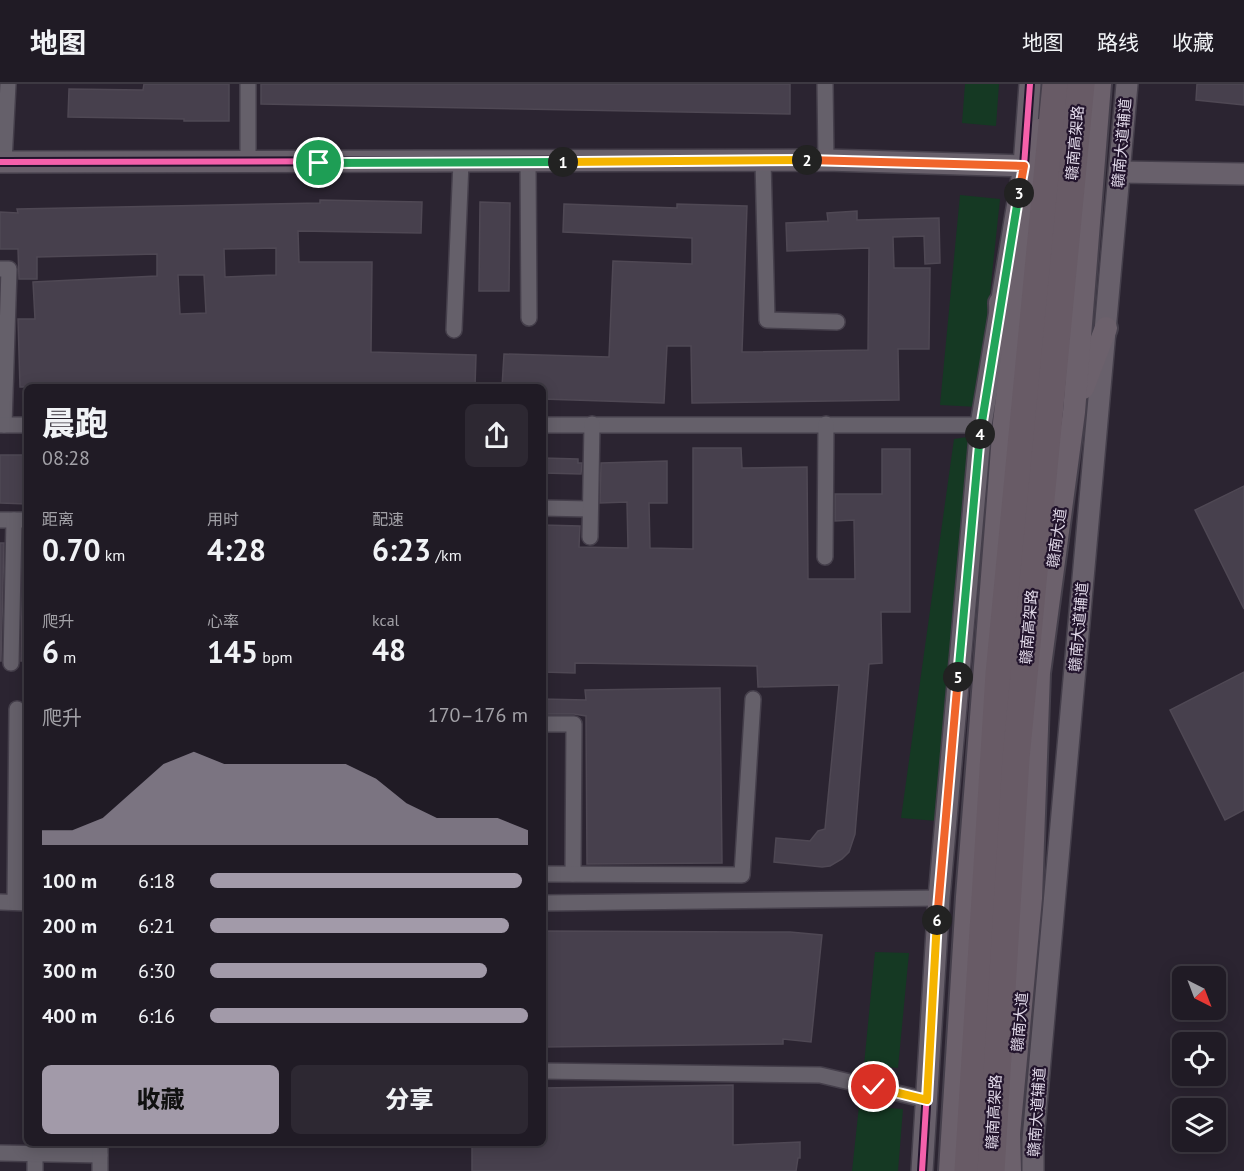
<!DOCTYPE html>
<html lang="zh">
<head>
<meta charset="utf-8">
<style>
	body { margin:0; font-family:"PT Sans","Noto Sans SC",sans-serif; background:#2d2832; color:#f1f3f6; height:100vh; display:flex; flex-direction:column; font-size:22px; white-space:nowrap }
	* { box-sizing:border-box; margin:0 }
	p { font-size:20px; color:#a2a1a7 }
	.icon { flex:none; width:33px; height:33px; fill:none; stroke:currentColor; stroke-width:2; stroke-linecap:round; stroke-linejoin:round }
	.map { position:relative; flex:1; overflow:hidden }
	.panel { position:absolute; left:24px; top:300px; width:522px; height:762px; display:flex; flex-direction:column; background:#201b25; border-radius:9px; box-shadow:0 3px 15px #0003,0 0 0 2px #3d3942 }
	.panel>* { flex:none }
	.needle { width:39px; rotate:138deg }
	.fabs { position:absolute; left:1172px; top:882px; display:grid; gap:12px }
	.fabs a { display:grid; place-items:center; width:54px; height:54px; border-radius:9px; background:#201b25; box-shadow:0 3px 15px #0003,0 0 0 2px #3d3942; font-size:30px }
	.pin { position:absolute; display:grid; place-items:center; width:51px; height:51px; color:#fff; margin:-26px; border:3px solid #fff; border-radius:50%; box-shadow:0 2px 6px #0007 }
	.km { position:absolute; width:30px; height:30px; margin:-15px; border-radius:50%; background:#222; color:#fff; font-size:16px; line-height:30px; text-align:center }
	.round { display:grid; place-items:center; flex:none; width:63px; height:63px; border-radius:9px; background:#2d2832 }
	.headline { display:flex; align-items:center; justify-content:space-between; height:102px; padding:0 18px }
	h1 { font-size:33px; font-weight:800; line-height:45px }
	.stats { display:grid; grid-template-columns:repeat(3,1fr); gap:9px; height:102px; padding:6px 18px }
	.stats div { display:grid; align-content:center }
	.stats b { font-size:30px; font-weight:800 }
	.stats small { font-size:16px; font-weight:400 }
	.stats p { font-size:16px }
	.chart { height:168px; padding:12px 18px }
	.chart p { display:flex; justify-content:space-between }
	.chart svg { width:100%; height:108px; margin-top:6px; fill:#a29aa9; opacity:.7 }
	.cta { display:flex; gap:12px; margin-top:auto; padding:12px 18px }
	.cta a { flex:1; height:69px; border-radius:9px; background:#a29aa9; color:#111; font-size:24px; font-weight:800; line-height:69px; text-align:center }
	.cta a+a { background:#2d2832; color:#f1f3f6 }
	ul { padding:0 18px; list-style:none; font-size:20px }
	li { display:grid; grid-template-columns:96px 72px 1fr; align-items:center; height:45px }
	li i { height:15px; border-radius:8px; background:#a29aa9 }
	header { display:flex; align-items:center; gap:36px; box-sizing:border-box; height:84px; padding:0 30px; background:#201b25; border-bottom:2px solid #3d3942 }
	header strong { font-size:28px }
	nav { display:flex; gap:33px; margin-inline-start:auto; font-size:21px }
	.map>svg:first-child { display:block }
	.green { fill:#153923 }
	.building { fill:#47404d; stroke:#4f4854; stroke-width:1.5; fill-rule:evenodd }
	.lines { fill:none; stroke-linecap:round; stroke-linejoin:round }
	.street-casing { stroke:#453f4b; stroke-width:18 }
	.secondary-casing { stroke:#453f4b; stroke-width:24 }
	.primary-casing { stroke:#453f4b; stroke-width:26 }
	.highway-casing { stroke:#453f4b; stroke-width:30 }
	.street { stroke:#65606a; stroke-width:15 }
	.secondary { stroke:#68606b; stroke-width:21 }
	.primary { stroke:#6c616c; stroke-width:22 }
	.highway { stroke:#685b66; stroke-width:27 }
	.cycleway-casing { stroke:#22142c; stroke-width:10 }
	.cycleway { stroke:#f560ab; stroke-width:6 }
	.split-1-casing { stroke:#fff; stroke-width:12 }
	.split-2-casing { stroke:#fff; stroke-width:12 }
	.split-3-casing { stroke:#fff; stroke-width:12 }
	.split-4-casing { stroke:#fff; stroke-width:12 }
	.split-5-casing { stroke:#fff; stroke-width:12 }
	.split-6-casing { stroke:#fff; stroke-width:12 }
	.split-7-casing { stroke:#fff; stroke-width:12 }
	.split-1 { stroke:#22a559; stroke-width:8 }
	.split-2 { stroke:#f5b400; stroke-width:8 }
	.split-3 { stroke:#f0652b; stroke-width:8 }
	.split-4 { stroke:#22a559; stroke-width:8 }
	.split-5 { stroke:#22a559; stroke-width:8 }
	.split-6 { stroke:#f0652b; stroke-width:8 }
	.split-7 { stroke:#f5b400; stroke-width:8 }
	.labels { text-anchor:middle; stroke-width:4.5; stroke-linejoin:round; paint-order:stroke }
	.street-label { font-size:15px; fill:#e2daea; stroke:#22142c }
</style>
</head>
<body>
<header>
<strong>地图</strong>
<nav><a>地图</a><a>路线</a><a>收藏</a></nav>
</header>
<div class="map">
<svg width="1244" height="1087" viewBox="0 0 1244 1087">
	<rect width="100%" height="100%" fill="#2b2431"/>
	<g class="green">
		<polygon points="965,0 999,0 996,42 962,39"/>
		<polygon points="960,111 1000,115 978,323 940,321"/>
		<polygon points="973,352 937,737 901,734 954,355"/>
		<polygon points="875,868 909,869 898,984 864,981"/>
		<polygon points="859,1022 903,1025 898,1087 852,1087"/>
	</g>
	<g class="building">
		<polygon points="144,0 229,0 229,37 184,37 184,35 68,33 69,5 143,6"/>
		<polygon points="261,0 790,0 790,30 261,20"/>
		<polygon points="1197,0 1244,0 1244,21 1196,16"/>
		<path d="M 320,116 L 422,118 L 421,149 L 298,147 L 299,178 L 372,178 L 371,268 L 476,271 L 475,303 L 20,303 L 18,235 L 35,235 L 33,198 L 157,192 L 157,170 L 37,173 L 37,195 L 19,195 L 18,165 L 0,165 L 0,128 L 18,129 L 17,125 L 320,119 ZM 276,164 L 276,191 L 225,193 L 224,165 ZM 178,191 L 204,191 L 206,229 L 180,230 Z"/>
		<polygon points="480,118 510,119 509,207 479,207"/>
		<polygon points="564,120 677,124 677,120 747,122 742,268 868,266 869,164 787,167 786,139 828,137 827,129 857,127 857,136 939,134 940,179 925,180 924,152 893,153 894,184 930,184 929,265 898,265 899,316 692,319 691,262 667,262 664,319 543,315 543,303 502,303 504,270 609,273 613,177 692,180 692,154 563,148"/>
		<polygon points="693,364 741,364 742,384 807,383 808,495 855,495 854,436 835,437 835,410 882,410 882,365 910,365 910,528 881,528 882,579 869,580 855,750 849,768 842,775 830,782 822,783 774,778 776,754 810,757 818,747 825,745 839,601 758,603 757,582 575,579 575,589 543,588 543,441 580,442 579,463 628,464 627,418 600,419 601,379 667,377 667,419 649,419 650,464 693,465"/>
		<polygon points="0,371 27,371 27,420 0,419"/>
		<polygon points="543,374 578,375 578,379 582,379 581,390 543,389"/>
		<polygon points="1244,402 1244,525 1195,426"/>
		<polygon points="0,459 4,459 1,577 0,577"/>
		<polygon points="23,459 27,459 27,577 21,577"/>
		<polygon points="1244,588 1244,726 1225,736 1170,626"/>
		<polygon points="720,604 722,779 587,780 586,632 574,630 543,630 543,615 586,616 585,606"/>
		<polygon points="543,847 790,848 822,851 811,958 783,955 783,960 543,963"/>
		<polygon points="733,1001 733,1061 800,1058 800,1074 798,1074 796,1087 472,1087 472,1059 543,1059 543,1004"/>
	</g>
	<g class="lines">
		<g class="street-casing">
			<g id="street">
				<polyline points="248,0 248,79"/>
				<polyline points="825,0 826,76"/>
				<polyline points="763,77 767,236 837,238"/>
				<polyline points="4,78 8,0"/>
				<polyline points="528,78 529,234"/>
				<polyline points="0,185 9,185 4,341"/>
				<polyline points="454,246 461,78"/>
				<polyline points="0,341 27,341"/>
				<polyline points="543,341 981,341"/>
				<polyline points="543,424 590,425"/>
				<polyline points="0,436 27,436"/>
				<polyline points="590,453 592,340"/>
				<polyline points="825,473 826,340"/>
				<polyline points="11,579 14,436"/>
				<polyline points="543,640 574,640 573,790"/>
				<polyline points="543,790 742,791 753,615"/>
				<polyline points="0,818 27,819"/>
				<polyline points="15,818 17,625"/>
				<polyline points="543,819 939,814"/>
				<polyline points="543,987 820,991 927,1016"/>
				<polyline points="35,1059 35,1087"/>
				<polyline points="0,1069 100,1071"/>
				<polyline points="100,1087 100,1059"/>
			</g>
		</g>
		<g class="secondary-casing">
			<g id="secondary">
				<polyline points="0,78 826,76 1024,82"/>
				<polyline points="1120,88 1244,90"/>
				<polyline points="922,1087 939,814 981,341 1024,82 1030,0"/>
				<polyline points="1033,1087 1033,1056 1127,0"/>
			</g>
		</g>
		<g class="primary-casing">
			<g id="primary">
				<polyline points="1000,219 1002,263"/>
				<polyline points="1083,304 1106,244"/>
				<polyline points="950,1087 967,813 1004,339 1039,46"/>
				<polyline points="1010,1087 1009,1050 1031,814 1039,589 1074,328 1100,0"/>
			</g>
		</g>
		<g class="highway-casing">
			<g id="highway">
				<polyline points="968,1087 999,590 1056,0"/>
				<polyline points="991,1087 1016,674 1081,0"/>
			</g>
		</g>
		<use href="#street" class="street"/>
		<use href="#secondary" class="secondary"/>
		<use href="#primary" class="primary"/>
		<use href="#highway" class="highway"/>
		<g class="cycleway-casing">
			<g id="cycleway">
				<polyline points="0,78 826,76 1024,82"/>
				<polyline points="922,1087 939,814 981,341 1024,82 1030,0"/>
			</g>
		</g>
		<use href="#cycleway" class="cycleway"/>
	</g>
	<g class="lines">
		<g class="split-1-casing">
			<polyline id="split-1" points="319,79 563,78"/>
		</g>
		<g class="split-2-casing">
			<polyline id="split-2" points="563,78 807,76"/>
		</g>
		<g class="split-3-casing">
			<polyline id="split-3" points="807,76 1024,82 1019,109"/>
		</g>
		<g class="split-4-casing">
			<polyline id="split-4" points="980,350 1019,109"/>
		</g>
		<g class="split-5-casing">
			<polyline id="split-5" points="958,593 980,350"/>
		</g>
		<g class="split-6-casing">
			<polyline id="split-6" points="937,836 958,593"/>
		</g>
		<g class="split-7-casing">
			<polyline id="split-7" points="874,1003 927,1016 937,836"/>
		</g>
		<use href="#split-1" class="split-1"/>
		<use href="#split-2" class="split-2"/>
		<use href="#split-3" class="split-3"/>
		<use href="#split-4" class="split-4"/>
		<use href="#split-5" class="split-5"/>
		<use href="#split-6" class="split-6"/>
		<use href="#split-7" class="split-7"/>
	</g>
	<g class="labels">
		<g class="street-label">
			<text transform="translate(1075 59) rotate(-85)" y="5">赣南高架路</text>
			<text transform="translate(1122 59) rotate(-85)" y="5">赣南大道辅道</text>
			<text transform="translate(1057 454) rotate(-82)" y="5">赣南大道</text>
			<text transform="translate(1029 543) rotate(-85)" y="5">赣南高架路</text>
			<text transform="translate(1079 543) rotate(-85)" y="5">赣南大道辅道</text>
			<text transform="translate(1020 938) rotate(-85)" y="5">赣南大道</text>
			<text transform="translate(994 1028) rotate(-87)" y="5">赣南高架路</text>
			<text transform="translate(1037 1028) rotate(-86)" y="5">赣南大道辅道</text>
		</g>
	</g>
</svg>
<div class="fabs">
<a><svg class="needle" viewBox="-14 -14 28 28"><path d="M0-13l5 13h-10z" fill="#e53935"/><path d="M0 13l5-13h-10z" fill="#a2a1a7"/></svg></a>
<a><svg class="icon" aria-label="locate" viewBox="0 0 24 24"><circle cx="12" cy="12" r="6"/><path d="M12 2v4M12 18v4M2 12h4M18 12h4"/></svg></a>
<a><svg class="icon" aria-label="layers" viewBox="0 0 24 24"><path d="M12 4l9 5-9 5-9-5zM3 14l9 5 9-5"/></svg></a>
</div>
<div class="pin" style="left:319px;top:79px;background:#1e9e55"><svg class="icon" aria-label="arrive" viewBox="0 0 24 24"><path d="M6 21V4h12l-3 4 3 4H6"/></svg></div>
<div class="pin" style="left:874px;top:1003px;background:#d93025"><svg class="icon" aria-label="check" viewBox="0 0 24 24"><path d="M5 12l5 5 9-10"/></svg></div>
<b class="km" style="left:563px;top:78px">1</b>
<b class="km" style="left:807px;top:76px">2</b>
<b class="km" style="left:1019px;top:109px">3</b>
<b class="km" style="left:980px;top:350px">4</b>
<b class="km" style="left:958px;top:593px">5</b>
<b class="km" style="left:937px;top:836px">6</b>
<section class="panel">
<div class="headline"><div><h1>晨跑</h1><p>08:28</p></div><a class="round"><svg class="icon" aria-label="share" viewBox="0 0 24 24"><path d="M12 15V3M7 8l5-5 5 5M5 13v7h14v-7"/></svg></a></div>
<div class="stats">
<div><p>距离</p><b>0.70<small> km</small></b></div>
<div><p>用时</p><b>4:28</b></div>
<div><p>配速</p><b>6:23<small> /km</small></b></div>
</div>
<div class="stats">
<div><p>爬升</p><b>6<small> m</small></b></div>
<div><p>心率</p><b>145<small> bpm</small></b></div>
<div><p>kcal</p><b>48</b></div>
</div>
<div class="chart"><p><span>爬升</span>170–176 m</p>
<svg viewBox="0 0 160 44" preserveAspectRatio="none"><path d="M0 44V38L10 38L20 33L30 22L40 11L50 6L60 11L70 11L80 11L90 11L100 11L110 17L120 27L130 33L140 33L150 33L160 38V44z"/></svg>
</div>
<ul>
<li><b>100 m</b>6:18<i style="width:98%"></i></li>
<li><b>200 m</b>6:21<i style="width:94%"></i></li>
<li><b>300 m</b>6:30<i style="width:87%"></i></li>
<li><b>400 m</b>6:16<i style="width:100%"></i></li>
</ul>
<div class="cta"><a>收藏</a><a>分享</a></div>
</section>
</div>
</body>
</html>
